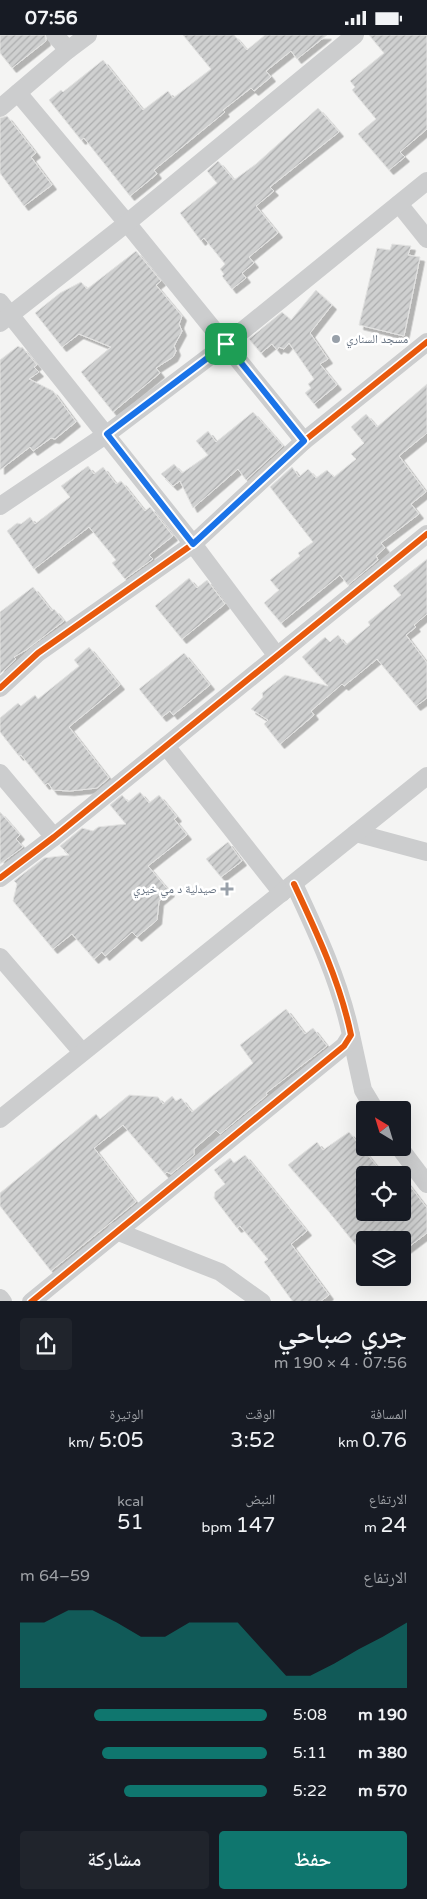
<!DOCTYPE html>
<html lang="ar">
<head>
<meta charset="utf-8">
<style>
	body { margin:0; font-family:"Varela Round","Noto Naskh Arabic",sans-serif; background:#20242c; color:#f1f3f6; direction:rtl; height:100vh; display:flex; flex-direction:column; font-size:19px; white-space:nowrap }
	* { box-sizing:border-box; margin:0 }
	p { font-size:16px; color:#9ea1a6 }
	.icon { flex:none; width:28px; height:28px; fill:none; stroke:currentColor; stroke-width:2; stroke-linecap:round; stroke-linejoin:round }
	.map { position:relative; height:1266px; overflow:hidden; direction:ltr }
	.sheet { display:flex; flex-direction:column; background:#171b24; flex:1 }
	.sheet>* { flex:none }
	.needle { width:32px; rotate:322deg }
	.tools { position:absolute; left:356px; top:1066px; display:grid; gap:10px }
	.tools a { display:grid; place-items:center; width:55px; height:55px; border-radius:5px; background:#171b24; box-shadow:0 5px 20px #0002; font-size:25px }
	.pin { position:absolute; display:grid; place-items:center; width:42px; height:42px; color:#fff; margin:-21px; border-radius:10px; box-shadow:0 2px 8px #0006 }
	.round { display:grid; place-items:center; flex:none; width:52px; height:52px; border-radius:5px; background:#20242c }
	.headline { display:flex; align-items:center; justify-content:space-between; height:85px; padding:0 20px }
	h1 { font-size:28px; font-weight:600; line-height:38px }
	.figures { display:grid; grid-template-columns:repeat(3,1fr); gap:8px; height:85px; padding:5px 20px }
	.figures div { display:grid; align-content:center }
	.figures b { font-size:21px; font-weight:600 }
	.figures small { font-size:14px; font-weight:400 }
	.figures p { font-size:14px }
	.chart { height:140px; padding:10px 20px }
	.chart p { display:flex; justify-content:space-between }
	.chart svg { width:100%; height:90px; margin-top:5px; fill:#0f766e; opacity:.7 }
	.action { display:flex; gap:10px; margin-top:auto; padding:10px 20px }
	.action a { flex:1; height:58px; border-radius:5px; background:#0f766e; color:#fff; font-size:20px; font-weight:600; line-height:58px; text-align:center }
	.action a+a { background:#20242c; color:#f1f3f6 }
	ul { padding:0 20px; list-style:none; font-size:16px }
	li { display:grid; grid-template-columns:80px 60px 1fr; align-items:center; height:38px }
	li i { height:12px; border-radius:6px; background:#0f766e }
	.status { display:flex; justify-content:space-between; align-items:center; height:35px; padding:0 25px; background:#171b24; direction:ltr }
	.status svg { height:14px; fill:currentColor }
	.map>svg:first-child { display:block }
	.building { fill:url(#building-hatch); stroke:#e3e3e2; filter:url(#shadow) }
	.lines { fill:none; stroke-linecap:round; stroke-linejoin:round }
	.minor { stroke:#cccdce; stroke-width:18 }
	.cycleway-casing { stroke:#fff; stroke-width:9 }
	.cycleway { stroke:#e8590c; stroke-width:6 }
	.route-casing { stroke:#fff; stroke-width:10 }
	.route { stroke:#1a73e8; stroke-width:6 }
	.poi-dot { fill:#98a0a9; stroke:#fff; stroke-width:2 }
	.labels { text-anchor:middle; stroke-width:5; stroke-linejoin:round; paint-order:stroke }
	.poi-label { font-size:12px; fill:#667281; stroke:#fff; text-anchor:start }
</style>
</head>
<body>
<div class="status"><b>07:56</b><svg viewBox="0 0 49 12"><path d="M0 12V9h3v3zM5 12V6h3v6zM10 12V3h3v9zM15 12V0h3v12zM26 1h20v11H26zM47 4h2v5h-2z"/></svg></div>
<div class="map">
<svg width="427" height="1267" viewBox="0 0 427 1267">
	<defs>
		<pattern id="building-hatch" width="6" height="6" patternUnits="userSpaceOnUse" patternTransform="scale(1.25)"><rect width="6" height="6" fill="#cfd0d0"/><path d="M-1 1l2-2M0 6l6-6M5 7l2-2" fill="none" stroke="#acadae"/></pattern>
		<filter id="shadow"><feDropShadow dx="4.5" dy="4.5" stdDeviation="0" flood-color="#0004"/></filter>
	</defs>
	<rect width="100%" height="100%" fill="#f4f4f3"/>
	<g class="building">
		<polygon points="0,0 45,0 46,6 12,33 0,18"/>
		<polygon points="183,0 234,0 247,15 265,0 327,0 297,24 291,16 266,36 271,42 254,56 251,53 223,75 225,77 154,135 157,139 130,161 84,103 81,105 49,65 61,55 63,57 103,25 143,75 168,56 173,63 211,34"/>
		<polygon points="369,0 427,0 427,94 400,117 405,122 389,135 358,99 376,84 352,55 355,52 350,46 384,18"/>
		<polygon points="318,73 339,97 270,152 274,156 256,171 278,198 249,222 254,228 242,238 246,243 232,254 222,241 224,239 220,234 225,229 204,203 201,206 180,178 217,148 207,136 218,126 234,145 256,129"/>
		<polygon points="7,81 36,118 31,122 52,150 24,171 0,138 0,83"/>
		<polygon points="392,209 411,211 408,220 420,222 404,301 359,290 377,213 390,215"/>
		<polygon points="136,216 161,246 156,250 182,281 179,289 182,296 174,311 176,316 173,322 156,333 160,338 113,377 81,337 111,312 79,299 62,312 35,278 60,258 81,247 87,254"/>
		<polygon points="316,255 332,270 310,298 328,324 320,329 337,350 314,369 305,358 311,353 308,349 314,344 289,308 284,314 279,312 277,315 272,309 261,318 249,304 282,277 291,285"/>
		<polygon points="18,311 21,313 22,312 37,330 34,332 39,337 29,344 53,356 76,387 55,404 51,403 33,416 30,412 0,435 0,325"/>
		<polygon points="427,349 427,398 399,421 426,457 411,469 419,479 381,508 385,513 376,521 378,525 348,550 340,540 281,588 264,568 279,555 270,545 300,521 298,518 313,507 270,452 292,432 299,442 308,434 316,443 327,435 334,442 356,424 351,419 364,408 351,392 366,379 377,392"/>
		<polygon points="253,377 283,411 246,445 238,434 193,473 180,446 173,451 161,439 174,429 182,438 208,420 196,406 208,396 216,407"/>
		<polygon points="88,431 94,439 103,432 116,449 121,446 145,476 150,472 173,501 149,520 153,524 125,544 112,528 116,525 89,492 34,534 7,496 17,488 21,489 30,482 35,489 70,462 61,451"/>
		<polygon points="427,524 427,579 414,590 416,592 406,600 427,628 427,663 416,671 377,624 344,651 342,649 311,676 314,680 280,709 264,689 268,685 251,674 263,662 262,658 285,640 328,651 302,622 325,602 330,607 338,600 346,610 370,590 368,587 401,560 393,551"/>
		<polygon points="189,543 197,553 207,545 225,569 182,604 155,571"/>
		<polygon points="33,552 52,576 54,574 64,586 26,615 14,622 16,624 0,639 0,577"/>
		<polygon points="89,612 120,650 69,692 109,743 97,753 70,756 53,755 48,748 45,750 21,720 19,721 0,697 0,683 18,668 21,671 35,660 38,664 79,631 74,625"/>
		<polygon points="184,618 210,650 173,680 170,676 162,682 139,654"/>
		<polygon points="140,757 149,768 159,760 177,782 174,784 187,800 148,831 170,857 159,866 157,885 137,902 132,897 105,921 102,917 94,924 72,899 53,914 13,866 17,849 14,846 44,823 69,820 60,811 82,793 93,796 98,792 126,789 110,770 122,760 128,767"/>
		<polygon points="0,777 20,800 16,804 23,812 0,829"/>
		<polygon points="228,807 242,826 221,842 206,824"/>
		<polygon points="286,974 305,999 313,993 327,1011 266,1058 267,1060 220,1099 216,1095 194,1114 194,1120 171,1139 167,1137 165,1139 123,1090 94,1113 136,1167 51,1236 0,1171 0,1158 96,1079 100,1084 129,1060 158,1062 163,1069 172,1061 176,1066 181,1063 192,1077 253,1028 240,1010"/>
		<polygon points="349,1097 384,1140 365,1140 365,1178 402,1178 402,1141 427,1173 427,1198 402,1217 402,1205 365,1205 365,1221 325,1172 288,1130 317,1107 323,1115"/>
		<polygon points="245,1120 307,1196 291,1209 329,1260 320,1267 293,1267 264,1227 268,1224 240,1191 237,1193 214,1163 215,1157 225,1149 214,1135 230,1123 234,1128"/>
	</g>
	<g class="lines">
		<g class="minor">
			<polyline points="55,0 68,15"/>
			<polyline points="18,58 127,188 304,406"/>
			<polyline points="0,73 68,15 88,0"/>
			<polyline points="399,169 427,204"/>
			<polyline points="0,267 193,509 277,621"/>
			<polyline points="0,288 127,188 355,0"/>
			<polyline points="0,471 107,399 226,309 427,146"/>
			<polyline points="0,653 38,618 193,509 304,406 427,307"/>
			<polyline points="166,711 282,858"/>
			<polyline points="0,738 54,802"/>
			<polyline points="356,798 427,817"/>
			<polyline points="0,843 54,802 427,499"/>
			<polyline points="0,922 82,1017"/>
			<polyline points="351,1000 363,1055 375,1075"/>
			<polyline points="0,1084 427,741"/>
			<polyline points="399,1112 427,1149"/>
			<polyline points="116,1196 220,1237 262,1267"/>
			<polyline points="0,1263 3,1267"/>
			<path d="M 31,1267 L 344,1011 L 351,1000 C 340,947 317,898 294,849"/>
		</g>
		<g class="cycleway-casing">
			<g id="cycleway">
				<polyline points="0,653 38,618 193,509 304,406 427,307"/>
				<polyline points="0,843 54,802 427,499"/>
				<path d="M 31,1267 L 344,1011 L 351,1000 C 340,947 317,898 294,849"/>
			</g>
		</g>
		<use href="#cycleway" class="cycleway"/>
	</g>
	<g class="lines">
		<g class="route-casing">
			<polygon id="route" points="226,309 304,406 193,509 107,399"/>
		</g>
		<use href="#route" class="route"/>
	</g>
	<g class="poi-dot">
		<circle cx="336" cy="304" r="5"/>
		<path d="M224.5 846.5h5v5h5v5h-5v5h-5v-5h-5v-5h5z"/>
	</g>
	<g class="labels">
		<g class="poi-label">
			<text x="346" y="308">مسجد السناري</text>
			<text x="217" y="858" text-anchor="end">صيدلية د مي خيري</text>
		</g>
	</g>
</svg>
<div class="tools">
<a><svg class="needle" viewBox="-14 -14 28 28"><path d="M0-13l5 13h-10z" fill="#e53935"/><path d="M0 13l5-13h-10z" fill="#9ea1a6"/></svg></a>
<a><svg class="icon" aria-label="locate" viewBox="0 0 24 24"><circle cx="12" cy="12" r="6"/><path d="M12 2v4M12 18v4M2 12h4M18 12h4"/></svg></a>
<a><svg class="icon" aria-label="layers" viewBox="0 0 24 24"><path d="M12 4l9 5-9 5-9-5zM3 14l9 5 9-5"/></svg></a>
</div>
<div class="pin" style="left:226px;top:309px;background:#1e9e55"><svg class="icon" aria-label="arrive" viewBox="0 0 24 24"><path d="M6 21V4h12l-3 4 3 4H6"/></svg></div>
</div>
<section class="sheet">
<div class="headline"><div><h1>جري صباحي</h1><p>07:56 · 4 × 190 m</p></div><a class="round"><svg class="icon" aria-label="share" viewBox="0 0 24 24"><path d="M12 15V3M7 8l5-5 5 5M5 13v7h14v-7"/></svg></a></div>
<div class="figures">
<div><p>المسافة</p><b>0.76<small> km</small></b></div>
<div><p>الوقت</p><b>3:52</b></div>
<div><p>الوتيرة</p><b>5:05<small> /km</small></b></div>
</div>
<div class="figures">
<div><p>الارتفاع</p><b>24<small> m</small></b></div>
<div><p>النبض</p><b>147<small> bpm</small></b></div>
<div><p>kcal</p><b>51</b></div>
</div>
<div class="chart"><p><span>الارتفاع</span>59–64 m</p>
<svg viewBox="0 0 160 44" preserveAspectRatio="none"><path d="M0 44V12L10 12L20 6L30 6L40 12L50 19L60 19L70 12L80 12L90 12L100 25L110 38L120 38L130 32L140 25L150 19L160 12V44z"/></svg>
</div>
<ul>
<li><b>190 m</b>5:08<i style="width:70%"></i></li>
<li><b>380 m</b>5:11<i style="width:67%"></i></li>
<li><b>570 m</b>5:22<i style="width:58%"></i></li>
</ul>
<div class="action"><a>حفظ</a><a>مشاركة</a></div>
</section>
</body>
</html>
